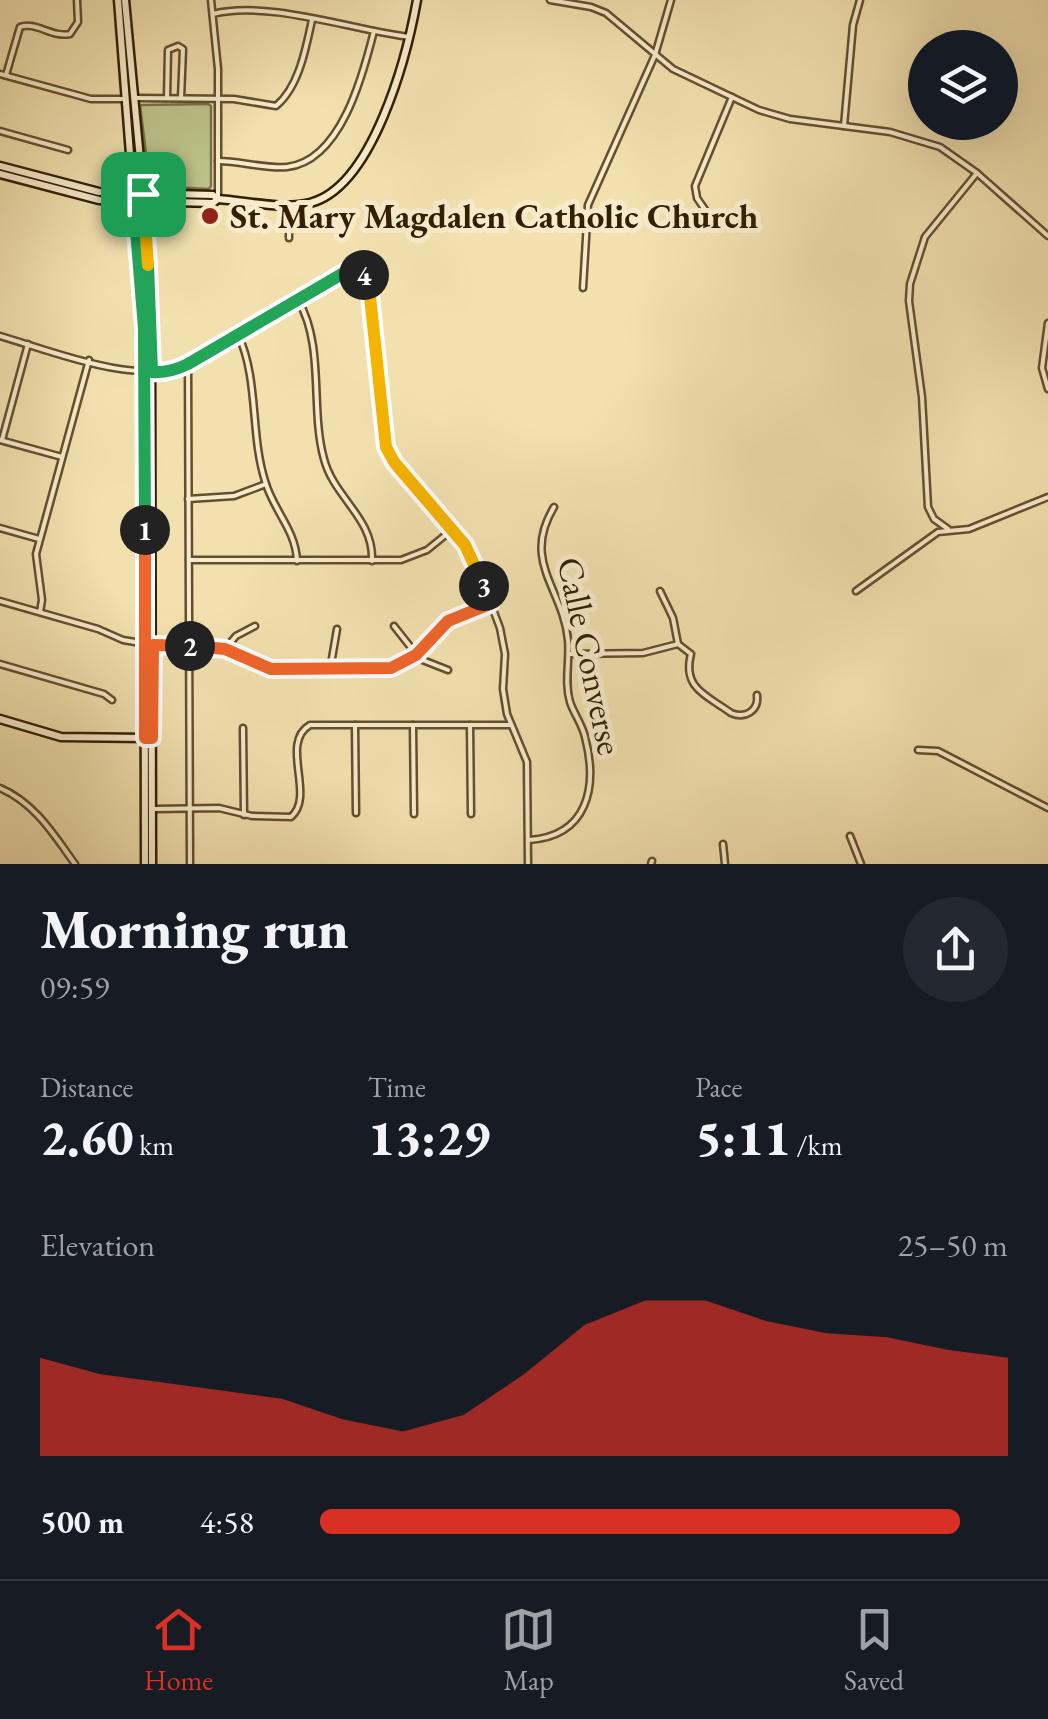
<!DOCTYPE html>
<html lang="en">
<head>
<meta charset="utf-8">
<style>
	body { margin:0; font-family:"EB Garamond",serif; background:#242831; color:#f1f3f6; height:100vh; display:flex; flex-direction:column; font-size:38px; white-space:nowrap }
	* { box-sizing:border-box; margin:0 }
	p { font-size:32px; color:#9ea1a6 }
	.icon { flex:none; width:55px; height:55px; fill:none; stroke:currentColor; stroke-width:2; stroke-linecap:round; stroke-linejoin:round }
	.map { position:relative; height:864px; overflow:hidden }
	.panel { display:flex; flex-direction:column; background:#171b24; flex:1 }
	.panel>* { flex:none }
	.buttons { position:absolute; left:908px; top:30px; display:grid; gap:20px }
	.buttons a { display:grid; place-items:center; width:110px; height:110px; border-radius:50%; background:#171b24; box-shadow:0 10px 40px #0002; font-size:50px }
	.pin { position:absolute; display:grid; place-items:center; width:85px; height:85px; color:#fff; margin:-42px; border-radius:20px; box-shadow:0 5px 15px #0006 }
	.km { position:absolute; width:50px; height:50px; margin:-25px; border-radius:50%; background:#222; color:#fff; font-size:28px; line-height:50px; text-align:center }
	.round { display:grid; place-items:center; flex:none; width:105px; height:105px; border-radius:52px; background:#242831 }
	.summary { display:flex; align-items:center; justify-content:space-between; height:170px; padding:0 40px }
	h1 { font-size:55px; font-weight:800; line-height:75px }
	.metrics { display:grid; grid-template-columns:repeat(3,1fr); gap:15px; height:170px; padding:10px 40px }
	.metrics div { display:grid; align-content:center }
	.metrics b { font-size:50px; font-weight:800 }
	.metrics small { font-size:28px; font-weight:400 }
	.metrics p { font-size:28px }
	.chart { height:280px; padding:20px 40px }
	.chart p { display:flex; justify-content:space-between }
	.chart svg { width:100%; height:180px; margin-top:10px; fill:#d93025; opacity:.7 }
	ul { padding:0 40px; list-style:none; font-size:32px }
	li { display:grid; grid-template-columns:160px 120px 1fr; align-items:center; height:75px }
	li i { height:25px; border-radius:12px; background:#d93025 }
	.menu { display:flex; justify-content:space-around; align-items:center; height:140px; border-top:2px solid #363941; background:#171b24; font-size:28px; color:#9ea1a6 }
	.menu a { display:grid; justify-items:center; gap:5px }
	.menu .selected { color:#d93025 }
	.map>svg:first-child { display:block }
	.green { fill:#bcc28a; stroke:#787046; stroke-width:2.5 }
	.lines { fill:none; stroke-linecap:round; stroke-linejoin:round }
	.street-casing { stroke:#634f2e; stroke-width:9 }
	.secondary-casing { stroke:#331f03; stroke-width:11 }
	.street { stroke:#f7ebcb; stroke-width:4 }
	.secondary { stroke:#f7ebcb; stroke-width:6 }
	.split-1-casing { stroke:#fff; stroke-width:20 }
	.split-2-casing { stroke:#fff; stroke-width:20 }
	.split-3-casing { stroke:#fff; stroke-width:20 }
	.split-4-casing { stroke:#fff; stroke-width:20 }
	.split-5-casing { stroke:#fff; stroke-width:20 }
	.split-6-casing { stroke:#fff; stroke-width:20 }
	.split-1 { stroke:#22a559; stroke-width:12 }
	.split-2 { stroke:#f0652b; stroke-width:12 }
	.split-3 { stroke:#f0652b; stroke-width:12 }
	.split-4 { stroke:#f5b400; stroke-width:12 }
	.split-5 { stroke:#22a559; stroke-width:12 }
	.split-6 { stroke:#f5b400; stroke-width:12 }
	.poi-dot { fill:#8f2418; stroke:#f7ebcb; stroke-width:4 }
	.labels { text-anchor:middle; stroke-width:10; stroke-linejoin:round; paint-order:stroke }
	.poi-label { font-size:35px; font-weight:bold; fill:#331f03; stroke:#f7ebcb; text-anchor:start }
	.street-label { font-size:35px; fill:#331f03; stroke:#f7ebcb }
</style>
</head>
<body>
<div class="map">
<svg width="1048" height="864" viewBox="0 0 1048 864">
	<rect width="100%" height="100%" fill="#f2e0af"/>
	<filter id="stains"><feTurbulence type="fractalNoise" baseFrequency=".002" numOctaves="4"/><feColorMatrix values="0 0 0 0 .2 0 0 0 0 .09 0 0 0 0 .02 0 0 0 .5 -.17"/></filter>
	<radialGradient id="worn" r=".72"><stop offset=".6" stop-color="#630" stop-opacity="0"/><stop offset="1" stop-color="#630" stop-opacity=".3"/></radialGradient>
	<polygon class="green" points="208,104 211,106 211,186 209,189 150,186 140,105"/>
	<g class="lines">
		<g class="street-casing">
			<g id="street">
				<polyline points="211,0 218,69 218,199"/>
				<polyline points="550,0 591,7 606,13 673,69 759,110 790,119 890,132 940,147 977,173 1048,236"/>
				<path d="M 213,14 C 269,0 352,30 410,37"/>
				<polyline points="0,74 91,99 124,99"/>
				<path d="M 6,75 L 20,27 C 36,21 52,38 70,34 L 78,22 L 77,0"/>
				<path d="M 136,98 L 234,99 L 276,106 C 299,87 306,48 312,20"/>
				<polyline points="167,98 168,50 178,46 183,49 181,98"/>
				<polyline points="844,126 853,25 860,0"/>
				<polyline points="0,131 68,150"/>
				<path d="M 218,161 C 241,161 265,169 287,167 C 341,161 363,75 374,31"/>
				<polyline points="289,205 289,238"/>
				<polyline points="710,217 697,198 695,186 732,97"/>
				<polyline points="583,288 588,205 655,55 671,0"/>
				<path d="M 298,300 C 325,346 310,409 324,459 C 334,498 374,518 372,561"/>
				<polyline points="1048,323 1042,368 1048,389"/>
				<path d="M 238,334 C 259,380 250,433 265,481 C 273,510 296,530 297,561"/>
				<path d="M 0,336 C 49,350 141,388 188,363 L 347,271 L 364,275 L 369,287 L 386,447 L 394,462 L 474,559 L 500,628 L 505,654 L 503,689 L 507,714 L 527,762 L 528,864"/>
				<polyline points="188,363 190,864"/>
				<polyline points="0,440 62,457"/>
				<polyline points="2,440 28,344"/>
				<polyline points="188,499 234,496 266,484"/>
				<polyline points="0,528 39,539"/>
				<polyline points="948,529 934,519 928,507 922,397 909,301 910,284 925,237 977,173"/>
				<polyline points="189,560 401,560 427,550 453,529"/>
				<polyline points="660,591 673,618 678,644"/>
				<polyline points="856,591 938,532 969,529 1048,497"/>
				<polyline points="0,601 98,629 123,640 153,645 213,646 264,668 302,671 400,666 417,655 448,621 490,604"/>
				<polyline points="40,612 42,600 36,554 89,360"/>
				<polyline points="394,626 420,659 448,670"/>
				<path d="M 678,644 L 691,654 C 682,688 706,695 731,713 C 745,719 759,711 757,695"/>
				<polyline points="225,649 236,636 255,626"/>
				<polyline points="570,654 643,653 678,644"/>
				<polyline points="0,664 104,694 112,700"/>
				<polyline points="330,670 337,629"/>
				<polyline points="355,725 356,813"/>
				<polyline points="413,725 414,814"/>
				<polyline points="470,725 471,814"/>
				<polyline points="243,728 244,815"/>
				<polyline points="918,750 938,751 1048,808"/>
				<path d="M 0,788 C 35,803 54,835 75,864"/>
				<path d="M 155,809 L 219,808 L 252,816 L 291,817 C 316,796 279,743 310,725 L 510,725"/>
				<polyline points="850,836 861,864"/>
				<path d="M 529,840 C 588,836 598,787 585,737 C 582,724 574,714 570,702 C 564,682 570,660 568,640 C 563,588 521,562 554,507"/>
				<polyline points="723,844 725,864"/>
				<polyline points="651,864 652,861"/>
			</g>
		</g>
		<g class="secondary-casing">
			<g id="secondary">
				<polyline points="118,0 144,334 145,864"/>
				<polyline points="125,0 144,202 151,327 152,864"/>
				<path d="M 0,166 L 99,192 L 213,195 L 218,199 C 247,201 282,210 310,203 C 373,187 407,56 417,0"/>
				<polyline points="0,174 99,200 213,203 218,199"/>
				<polyline points="0,719 61,737 146,738"/>
			</g>
		</g>
		<use href="#street" class="street"/>
		<use href="#secondary" class="secondary"/>
	</g>
	<g class="lines">
		<g class="split-1-casing">
			<polyline id="split-1" points="143,194 133,194 144,328 145,530"/>
		</g>
		<g class="split-2-casing">
			<polyline id="split-2" points="145,530 145,738 152,738 153,645 190,646"/>
		</g>
		<g class="split-3-casing">
			<polyline id="split-3" points="190,646 225,649 271,669 391,668 416,655 448,621 490,604 484,586"/>
		</g>
		<g class="split-4-casing">
			<polyline id="split-4" points="364,275 369,287 386,447 394,462 465,545 484,586"/>
		</g>
		<g class="split-5-casing">
			<path id="split-5" d="M 148,265 L 152,372 C 165,373 176,370 188,364 L 347,271 L 364,275"/>
		</g>
		<g class="split-6-casing">
			<polyline id="split-6" points="143,194 148,265"/>
		</g>
		<use href="#split-1" class="split-1"/>
		<use href="#split-2" class="split-2"/>
		<use href="#split-3" class="split-3"/>
		<use href="#split-4" class="split-4"/>
		<use href="#split-5" class="split-5"/>
		<use href="#split-6" class="split-6"/>
	</g>
	<circle class="poi-dot" cx="210" cy="216" r="10"/>
	<g class="labels">
		<g class="poi-label">
			<text x="230" y="228">St. Mary Magdalen Catholic Church</text>
		</g>
		<g class="street-label">
			<text transform="translate(590 656) rotate(78)" y="12">Calle Converse</text>
		</g>
	</g>
	<rect width="100%" height="100%" filter="url(#stains)"/>
	<rect width="100%" height="100%" fill="url(#worn)"/>
</svg>
<div class="buttons">
<a><svg class="icon" aria-label="layers" viewBox="0 0 24 24"><path d="M12 4l9 5-9 5-9-5zM3 14l9 5 9-5"/></svg></a>
</div>
<div class="pin" style="left:143px;top:194px;background:#1e9e55"><svg class="icon" aria-label="arrive" viewBox="0 0 24 24"><path d="M6 21V4h12l-3 4 3 4H6"/></svg></div>
<b class="km" style="left:145px;top:530px">1</b>
<b class="km" style="left:190px;top:646px">2</b>
<b class="km" style="left:484px;top:586px">3</b>
<b class="km" style="left:364px;top:275px">4</b>
</div>
<section class="panel">
<div class="summary"><div><h1>Morning run</h1><p>09:59</p></div><a class="round"><svg class="icon" aria-label="share" viewBox="0 0 24 24"><path d="M12 15V3M7 8l5-5 5 5M5 13v7h14v-7"/></svg></a></div>
<div class="metrics">
<div><p>Distance</p><b>2.60<small> km</small></b></div>
<div><p>Time</p><b>13:29</b></div>
<div><p>Pace</p><b>5:11<small> /km</small></b></div>
</div>
<div class="chart"><p><span>Elevation</span>25–50 m</p>
<svg viewBox="0 0 160 44" preserveAspectRatio="none"><path d="M0 44V20L10 24L20 26L30 28L40 30L50 35L60 38L70 34L80 24L90 12L100 6L110 6L120 11L130 14L140 15L150 18L160 20V44z"/></svg>
</div>
<ul>
<li><b>500 m</b>4:58<i style="width:93%"></i></li>
</ul>
</section>
<nav class="menu">
<a class="selected"><svg class="icon" aria-label="home" viewBox="0 0 24 24"><path d="M3 11l9-7 9 7M6 9v11h12V9"/></svg>Home</a>
<a><svg class="icon" aria-label="map" viewBox="0 0 24 24"><path d="M3 6l6-2 6 2 6-2v14l-6 2-6-2-6 2zM9 4v14M15 6v14"/></svg>Map</a>
<a><svg class="icon" aria-label="saved" viewBox="0 0 24 24"><path d="M7 4h10v16l-5-4-5 4z"/></svg>Saved</a>
</nav>
</body>
</html>
